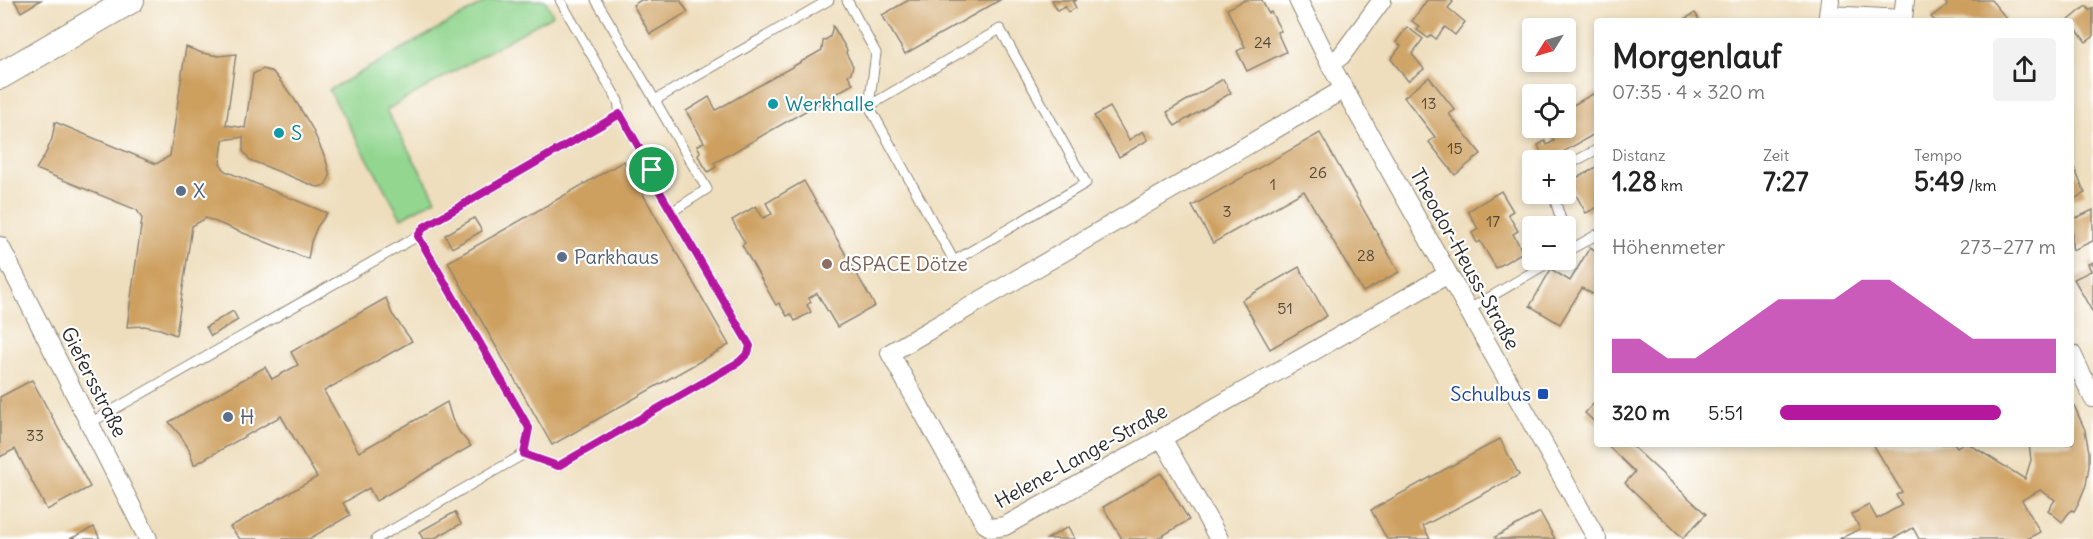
<!DOCTYPE html>
<html lang="de">
<head>
<meta charset="utf-8">
<style>
	body { margin:0; font-family:Delius,sans-serif; background:#f2f2f2; color:#222; height:100vh; display:flex; flex-direction:column; font-size:22px; white-space:nowrap }
	* { box-sizing:border-box; margin:0 }
	p { font-size:20px; color:#767676 }
	.icon { flex:none; width:33px; height:33px; fill:none; stroke:currentColor; stroke-width:2; stroke-linecap:round; stroke-linejoin:round }
	.map { position:relative; flex:1; overflow:hidden }
	.panel { position:absolute; left:1594px; top:18px; width:480px; height:429px; display:flex; flex-direction:column; background:#fff; border-radius:6px; box-shadow:0 3px 9px #0003 }
	.panel>* { flex:none }
	.needle { width:39px; rotate:233deg }
	.controls { position:absolute; left:1522px; top:18px; display:grid; gap:12px }
	.controls a { display:grid; place-items:center; width:54px; height:54px; border-radius:6px; background:#fff; box-shadow:0 3px 9px #0003; font-size:30px }
	.pin { position:absolute; display:grid; place-items:center; width:51px; height:51px; color:#fff; margin:-26px; border:3px solid #fff; border-radius:50%; box-shadow:0 2px 6px #0007 }
	.round { display:grid; place-items:center; flex:none; width:63px; height:63px; border-radius:6px; background:#f2f2f2 }
	.head { display:flex; align-items:center; justify-content:space-between; height:102px; padding:0 18px }
	h1 { font-size:33px; font-weight:700; line-height:45px }
	.stats { display:grid; grid-template-columns:repeat(3,1fr); gap:9px; height:102px; padding:6px 18px }
	.stats div { display:grid; align-content:center }
	.stats b { font-size:26px; font-weight:700 }
	.stats small { font-size:16px; font-weight:400 }
	.stats p { font-size:16px }
	.chart { height:168px; padding:12px 18px }
	.chart p { display:flex; justify-content:space-between }
	.chart svg { width:100%; height:108px; margin-top:6px; fill:#b5179e; opacity:.7 }
	ul { padding:0 18px; list-style:none; font-size:20px }
	li { display:grid; grid-template-columns:96px 72px 1fr; align-items:center; height:45px }
	li i { height:15px; border-radius:8px; background:#b5179e }
	.map>svg:first-child { display:block }
	.green { fill:#92d68f; stroke:#5e805d; stroke-width:1.5 }
	.building { fill:#cea061 }
	.lines { fill:none; stroke-linecap:round; stroke-linejoin:round }
	.lane-casing { stroke:#8c8474; stroke-width:11 }
	.street-casing { stroke:#8c8474; stroke-width:20 }
	.secondary-casing { stroke:#8c8474; stroke-width:28 }
	.lane { stroke:#fff; stroke-width:9 }
	.street { stroke:#fff; stroke-width:18 }
	.secondary { stroke:#fff; stroke-width:26 }
	.route-casing { stroke:#fff; stroke-width:12 }
	.route { stroke:#b5179e; stroke-width:8 }
	.culture-dot { fill:#0f9aa8; stroke:#fff; stroke-width:2 }
	.service-dot { fill:#5c6f8a; stroke:#fff; stroke-width:2 }
	.education-dot { fill:#8d6e63; stroke:#fff; stroke-width:2 }
	.transit-dot { fill:#1a4fb4; stroke:#fff; stroke-width:2 }
	.labels { text-anchor:middle; stroke-width:4.5; stroke-linejoin:round; paint-order:stroke }
	.number-label { font-size:16px; fill:#544838 }
	.culture-label { font-size:20px; fill:#0d838f; stroke:#fff; text-anchor:start }
	.service-label { font-size:20px; fill:#4e5e75; stroke:#fff; text-anchor:start }
	.street-label { font-size:20px; fill:#2b2b2b; stroke:#fff }
	.education-label { font-size:20px; fill:#785e54; stroke:#fff; text-anchor:start }
	.transit-label { font-size:20px; fill:#164399; stroke:#fff; text-anchor:end }
</style>
</head>
<body>
<div class="map">
<svg width="2093" height="539" viewBox="0 0 2093 539">
	<rect width="100%" height="100%" fill="#fff"/>
	<filter id="ink" filterUnits="userSpaceOnUse"><feTurbulence type="fractalNoise" baseFrequency=".0167" numOctaves="2"/><feDisplacementMap in="SourceGraphic" scale="12" xChannelSelector="R" yChannelSelector="G"/><feConvolveMatrix kernelMatrix="1 2 1 2 8 2 1 2 1" color-interpolation-filters="sRGB"/></filter>
	<filter id="wash" filterUnits="userSpaceOnUse"><feTurbulence type="fractalNoise" baseFrequency=".008" numOctaves="4" result="noise"/><feDisplacementMap in="SourceGraphic" scale="24" xChannelSelector="R" yChannelSelector="G"/><feGaussianBlur stdDeviation="1.35" result="paint"/><feColorMatrix in="noise" values="0 0 0 0 0 0 0 0 0 0 0 0 0 0 0 0 0 1.4 0 .05"/><feComposite in="paint" operator="in"/></filter>
	<g filter="url(#wash)">
		<rect width="100%" height="100%" fill="#eedebd"/>
		<polygon class="green" points="489,0 545,0 553,15 386,110 436,199 401,218 329,90"/>
		<g id="blocks">
			<g class="building">
				<polygon points="14,0 41,0 21,12"/>
				<polygon points="641,0 680,0 688,12 650,34 633,5"/>
				<polygon points="909,0 1000,0 905,54 882,15"/>
				<polygon points="1052,0 1077,0 1073,2 1076,8 1068,12 1065,6 1057,10"/>
				<polygon points="1245,0 1262,0 1268,13 1271,12 1281,31 1277,32 1286,52 1247,71 1237,51 1245,47 1227,9"/>
				<polygon points="1427,0 1451,0 1453,2 1448,8 1465,22 1455,35 1445,27 1436,39 1431,35 1428,38 1417,30 1420,27 1412,21"/>
				<polygon points="1944,0 1991,0 2007,19 2005,21 1935,21 1931,17 1947,5"/>
				<polygon points="2086,6 2090,11 2093,8 2093,37 2086,42 2072,24 2072,21 2068,21"/>
				<polygon points="1695,13 1700,21 1681,21"/>
				<polygon points="833,26 847,50 846,53 853,66 851,73 848,75 853,84 714,163 716,167 708,172 698,156 700,151 697,146 704,142 686,111 709,97 716,110 822,50 823,41 830,37"/>
				<polygon points="1407,27 1423,39 1412,54 1424,69 1408,81 1391,59 1401,46 1396,42"/>
				<polygon points="186,47 202,53 219,56 236,54 226,125 245,128 253,74 263,69 273,72 295,100 312,128 326,160 330,176 325,185 319,187 314,186 250,160 243,151 243,137 223,140 220,163 225,171 327,213 317,227 311,242 308,259 206,218 192,226 176,335 160,329 144,326 127,327 142,219 137,210 36,169 45,155 52,139 55,122 156,164 170,156"/>
				<polygon points="1429,77 1455,110 1449,114 1481,154 1455,175 1429,142 1435,137 1404,97"/>
				<polygon points="1223,79 1231,93 1175,126 1167,112"/>
				<polygon points="1598,91 1598,132 1561,153 1562,156 1555,160 1544,160 1538,145 1545,141 1547,145 1554,141 1552,138 1566,130 1566,109"/>
				<polygon points="1110,107 1129,140 1143,131 1148,140 1119,157 1094,116"/>
				<polygon points="1320,133 1399,272 1363,292 1304,191 1213,243 1192,206"/>
				<polygon points="624,161 729,345 552,445 448,262"/>
				<polygon points="2072,163 2085,193 2072,200"/>
				<polygon points="1598,166 1598,207 1586,213 1569,182"/>
				<polygon points="804,181 875,306 837,327 817,293 809,298 811,302 807,305 811,312 795,321 791,314 787,316 779,303 776,305 742,245 745,243 732,220 756,206 763,218 772,214 766,203"/>
				<polygon points="1501,191 1513,211 1508,214 1518,231 1513,234 1523,252 1496,268 1480,241 1477,243 1472,233 1478,229 1468,211"/>
				<polygon points="2072,209 2076,218 2093,210 2093,241 2073,250 2072,246"/>
				<polygon points="474,218 482,231 452,248 445,235"/>
				<polygon points="1590,247 1598,252 1598,297 1582,288 1560,324 1530,306 1551,269 1570,281"/>
				<polygon points="2093,262 2093,313 2074,279 2091,271 2088,264"/>
				<polygon points="1299,267 1327,316 1270,349 1242,300"/>
				<polygon points="386,298 392,314 412,341 324,391 359,452 447,402 452,419 460,433 471,446 376,501 369,488 343,503 350,515 309,539 240,539 230,527 317,477 281,416 194,465 189,449 180,435 169,422 265,367 272,379 298,365 291,352"/>
				<polygon points="233,311 238,320 211,336 206,327"/>
				<polygon points="32,380 90,487 47,510 15,449 0,457 0,397"/>
				<polygon points="1598,399 1598,425 1585,413"/>
				<polygon points="2072,401 2085,430 2089,452 2089,466 2086,485 2079,502 2074,511 2071,510 2062,522 2048,510 2055,500 2040,490 2022,500 2040,532 2027,539 1919,539 1913,528 1893,539 1839,539 1860,529 1852,514 1869,505 1877,519 1902,505 1896,495 1902,492 1873,444 1955,444 1957,447 1962,444 1969,444 2025,479 2031,460 2029,444 2072,444"/>
				<polygon points="1500,439 1519,475 1423,526 1430,539 1387,539 1371,510"/>
				<polygon points="1610,444 1630,444 1706,514 1683,538 1625,483 1635,472 1608,446"/>
				<polygon points="1161,473 1189,520 1157,539 1122,539 1103,507"/>
				<polygon points="455,512 461,524 433,539 423,539 419,532"/>
				<polygon points="1540,512 1555,539 1496,539 1495,537"/>
				<polygon points="94,527 100,539 70,539"/>
				<polygon points="1068,527 1075,539 1047,539"/>
			</g>
		</g>
	</g>
	<g filter="url(#ink)">
		<use href="#blocks" fill-opacity="0" stroke="#8c8474" stroke-width="1.5"/>
		<g class="lines">
			<g class="lane-casing">
				<g id="lane">
					<polyline points="560,0 618,101 620,114 652,170 650,175 637,184"/>
					<path d="M 596,0 C 634,62 669,126 707,189 L 673,211"/>
					<polyline points="847,0 876,53 869,106 954,261 1086,183 1000,29 869,106"/>
					<polyline points="655,100 829,0"/>
					<polyline points="1566,166 1598,149"/>
					<polyline points="1553,194 1563,226"/>
					<polyline points="1566,235 1570,249"/>
					<polyline points="1566,252 1598,234"/>
					<polyline points="1468,310 1553,260"/>
					<polyline points="90,423 402,245 418,236 424,227 620,114"/>
					<polyline points="524,454 558,466 739,362 748,353 750,346 650,175"/>
					<polyline points="376,539 524,454 529,428 418,236"/>
				</g>
			</g>
			<g class="street-casing">
				<g id="street">
					<polyline points="1298,0 1330,64 1597,539"/>
					<polyline points="1830,0 1828,15 1903,19 1905,0"/>
					<polyline points="1330,64 1341,56 1382,0"/>
					<polyline points="1344,89 890,353 985,524 992,528 1005,526 1162,438 1448,274"/>
					<polyline points="0,246 148,539"/>
					<polyline points="2072,354 2093,398"/>
					<polyline points="1162,438 1219,539"/>
				</g>
			</g>
			<g class="secondary-casing">
				<polyline id="secondary" points="0,76 131,0"/>
			</g>
			<use href="#lane" class="lane"/>
			<use href="#street" class="street"/>
			<use href="#secondary" class="secondary"/>
		</g>
	</g>
	<g class="lines" filter="url(#ink)">
		<g class="route-casing">
			<polygon id="route" points="620,114 652,170 650,175 750,346 748,353 739,362 558,466 524,454 529,428 418,236 424,227"/>
		</g>
		<use href="#route" class="route"/>
	</g>
	<g class="culture-dot">
		<circle cx="773" cy="104" r="6"/>
		<circle cx="279" cy="133" r="6"/>
	</g>
	<g class="service-dot">
		<circle cx="181" cy="191" r="6"/>
		<circle cx="562" cy="257" r="6"/>
		<circle cx="228" cy="417" r="6"/>
	</g>
	<circle class="education-dot" cx="827" cy="264" r="6"/>
	<rect class="transit-dot" x="1537" y="388" width="12" height="12" rx="3"/>
	<g class="labels">
		<g class="number-label">
			<text x="1263" y="48">24</text>
			<text x="1429" y="109">13</text>
			<text x="1455" y="154">15</text>
			<text x="1318" y="178">26</text>
			<text x="1273" y="190">1</text>
			<text x="1227" y="217">3</text>
			<text x="1493" y="227">17</text>
			<text x="1366" y="261">28</text>
			<text x="1285" y="314">51</text>
			<text x="35" y="441">33</text>
		</g>
		<g class="culture-label">
			<text x="785" y="111">Werkhalle</text>
			<text x="291" y="140">S</text>
		</g>
		<g class="service-label">
			<text x="193" y="198">X</text>
			<text x="574" y="264">Parkhaus</text>
			<text x="240" y="424">H</text>
		</g>
		<g class="street-label">
			<text transform="translate(1465 259) rotate(61)" y="7">Theodor-Heuss-Straße</text>
			<text transform="translate(94 382) rotate(63)" y="7">Giefersstraße</text>
			<text transform="translate(1081 456) rotate(-29)" y="7">Helene-Lange-Straße</text>
		</g>
		<g class="education-label">
			<text x="839" y="271">dSPACE Dötze</text>
		</g>
		<g class="transit-label">
			<text x="1531" y="401">Schulbus</text>
		</g>
	</g>
</svg>
<div class="controls">
<a><svg class="needle" viewBox="-14 -14 28 28"><path d="M0-13l5 13h-10z" fill="#e53935"/><path d="M0 13l5-13h-10z" fill="#767676"/></svg></a>
<a><svg class="icon" aria-label="locate" viewBox="0 0 24 24"><circle cx="12" cy="12" r="6"/><path d="M12 2v4M12 18v4M2 12h4M18 12h4"/></svg></a>
<a>+</a>
<a>−</a>
</div>
<div class="pin" style="left:652px;top:170px;background:#1e9e55"><svg class="icon" aria-label="arrive" viewBox="0 0 24 24"><path d="M6 21V4h12l-3 4 3 4H6"/></svg></div>
<section class="panel">
<div class="head"><div><h1>Morgenlauf</h1><p>07:35 · 4 × 320 m</p></div><a class="round"><svg class="icon" aria-label="share" viewBox="0 0 24 24"><path d="M12 15V3M7 8l5-5 5 5M5 13v7h14v-7"/></svg></a></div>
<div class="stats">
<div><p>Distanz</p><b>1.28<small> km</small></b></div>
<div><p>Zeit</p><b>7:27</b></div>
<div><p>Tempo</p><b>5:49<small> /km</small></b></div>
</div>
<div class="chart"><p><span>Höhenmeter</span>273–277 m</p>
<svg viewBox="0 0 160 44" preserveAspectRatio="none"><path d="M0 44V30L10 30L20 38L30 38L40 30L50 22L60 14L70 14L80 14L90 6L100 6L110 14L120 22L130 30L140 30L150 30L160 30V44z"/></svg>
</div>
<ul>
<li><b>320 m</b>5:51<i style="width:80%"></i></li>
</ul>
</section>
</div>
</body>
</html>
